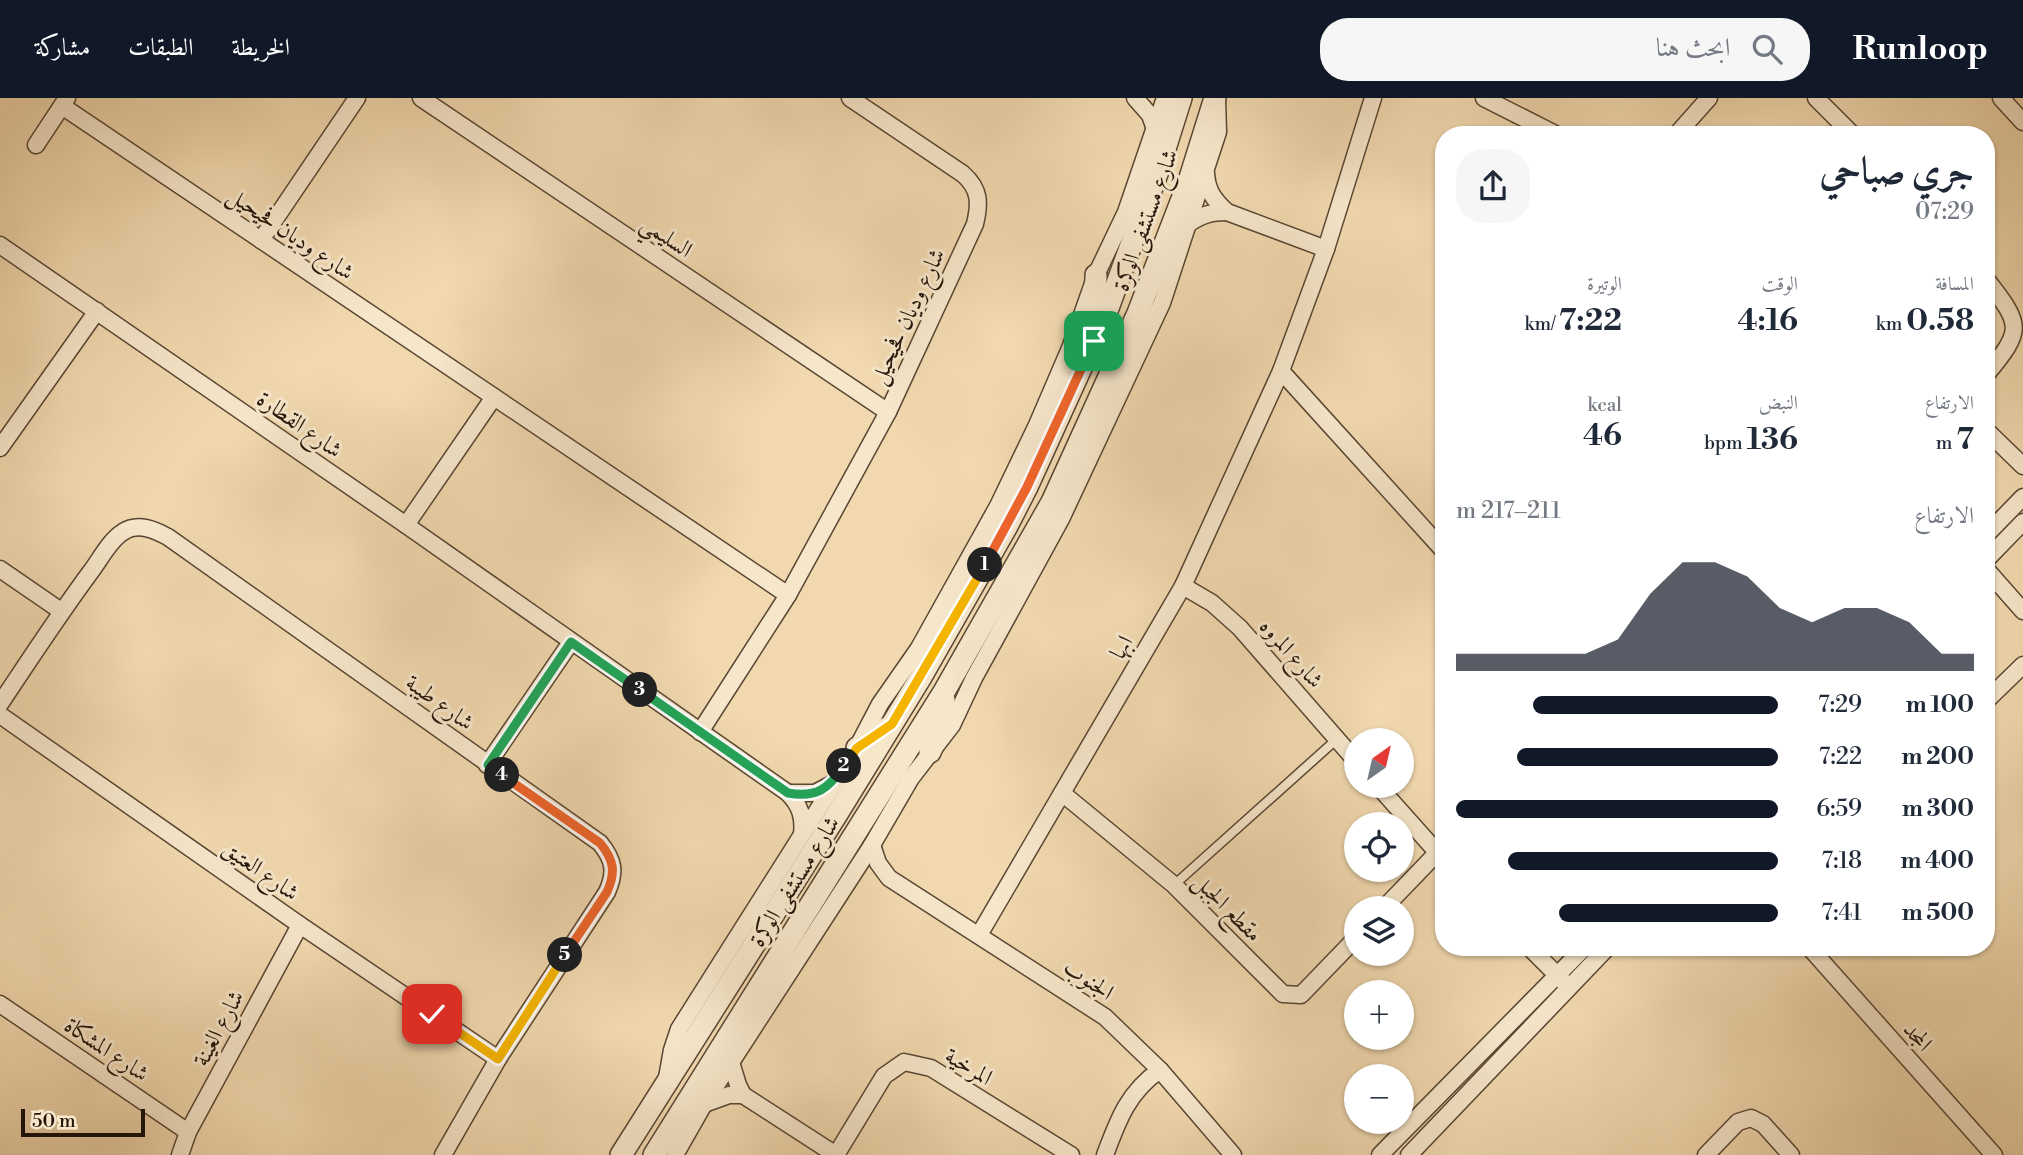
<!DOCTYPE html>
<html lang="ar">
<head>
<meta charset="utf-8">
<style>
	body { margin:0; font-family:"Libre Bodoni",Amiri,serif; background:#f6f6f7; color:#1f2937; direction:rtl; height:100vh; display:flex; flex-direction:column; font-size:26px; white-space:nowrap }
	* { box-sizing:border-box; margin:0 }
	p { font-size:23px; color:#747a83 }
	.icon { flex:none; width:38px; height:38px; fill:none; stroke:currentColor; stroke-width:2; stroke-linecap:round; stroke-linejoin:round }
	.map { position:relative; flex:1; overflow:hidden; direction:ltr }
	.sheet { position:absolute; left:1435px; top:28px; width:560px; height:830px; display:flex; flex-direction:column; background:#fff; border-radius:28px; box-shadow:0 2px 5px #0004; direction:rtl }
	.sheet>* { flex:none }
	.needle { width:46px; rotate:34deg }
	.controls { position:absolute; left:1344px; top:630px; display:grid; gap:14px }
	.controls a { display:grid; place-items:center; width:70px; height:70px; border-radius:50%; background:#fff; box-shadow:0 2px 5px #0004; font-size:35px }
	.scale { position:absolute; left:21px; bottom:18px; width:124px; box-sizing:border-box; padding-left:7px; border:4px solid #26160a; border-top:0; font-size:19px; line-height:24px; white-space:nowrap; color:#26160a; -webkit-text-stroke:5px #f6e6ca; paint-order:stroke }
	.pin { position:absolute; display:grid; place-items:center; width:60px; height:60px; color:#fff; margin:-30px; border-radius:14px; box-shadow:0 4px 10px #0006 }
	.km { position:absolute; width:35px; height:35px; margin:-18px; border-radius:50%; background:#222; color:#fff; font-size:19px; line-height:35px; text-align:center }
	.round { display:grid; place-items:center; flex:none; width:74px; height:74px; border-radius:28px; background:#f6f6f7 }
	.summary { display:flex; align-items:center; justify-content:space-between; height:119px; padding:0 21px }
	h1 { font-size:38px; font-weight:800; line-height:52px }
	.metrics { display:grid; grid-template-columns:repeat(3,1fr); gap:10px; height:119px; padding:7px 21px }
	.metrics div { display:grid; align-content:center }
	.metrics b { font-size:30px; font-weight:800 }
	.metrics small { font-size:19px; font-weight:400 }
	.metrics p { font-size:19px }
	.chart { height:196px; padding:14px 21px }
	.chart p { display:flex; justify-content:space-between }
	.chart svg { width:100%; height:126px; margin-top:7px; fill:#111827; opacity:.7 }
	ul { padding:0 21px; list-style:none; font-size:23px }
	li { display:grid; grid-template-columns:112px 84px 1fr; align-items:center; height:52px }
	li i { height:18px; border-radius:9px; background:#111827 }
	header { display:flex; align-items:center; gap:42px; box-sizing:border-box; height:98px; padding:0 35px; background:#111827; color:#fff }
	header strong { font-size:33px }
	nav { display:flex; gap:38px; margin-inline-start:auto; font-size:24px }
	.search { width:490px; height:63px; background:#f6f6f7; display:flex; align-items:center; gap:18px; box-sizing:border-box; padding:0 24px; border-radius:28px; color:#747a83; font-size:26px }
	.map>svg:first-child { display:block }
	.lines { fill:none; stroke-linecap:round; stroke-linejoin:round }
	.service-casing { stroke:#594633; stroke-width:11 }
	.minor-casing { stroke:#594633; stroke-width:19 }
	.tertiary-casing { stroke:#594633; stroke-width:24 }
	.service { stroke:#f6e6ca; stroke-width:8 }
	.minor { stroke:#f6e6ca; stroke-width:16 }
	.tertiary { stroke:#f6e6ca; stroke-width:21 }
	.split-1-casing { stroke:#fff; stroke-width:14 }
	.split-2-casing { stroke:#fff; stroke-width:14 }
	.split-3-casing { stroke:#fff; stroke-width:14 }
	.split-4-casing { stroke:#fff; stroke-width:14 }
	.split-5-casing { stroke:#fff; stroke-width:14 }
	.split-6-casing { stroke:#fff; stroke-width:14 }
	.split-1 { stroke:#f0652b; stroke-width:9 }
	.split-2 { stroke:#f5b400; stroke-width:9 }
	.split-3 { stroke:#22a559; stroke-width:9 }
	.split-4 { stroke:#22a559; stroke-width:9 }
	.split-5 { stroke:#f0652b; stroke-width:9 }
	.split-6 { stroke:#f5b400; stroke-width:9 }
	.labels { text-anchor:middle; stroke-width:6; stroke-linejoin:round; paint-order:stroke }
	.street-label { font-size:23px; fill:#26160a; stroke:#f6e6ca }
</style>
</head>
<body>
<header>
<strong>Runloop</strong>
<div class="search"><svg class="icon" aria-label="search" viewBox="0 0 24 24"><circle cx="10" cy="10" r="6"/><path d="M15 15l6 6"/></svg>ابحث هنا</div>
<nav><a>الخريطة</a><a>الطبقات</a><a>مشاركة</a></nav>
</header>
<div class="map">
<svg width="2023" height="1057" viewBox="0 0 2023 1057">
	<rect width="100%" height="100%" fill="#f1d8ae"/>
	<filter id="stains"><feTurbulence type="fractalNoise" baseFrequency=".00286" numOctaves="4"/><feColorMatrix values="0 0 0 0 .2 0 0 0 0 .09 0 0 0 0 .02 0 0 0 .5 -.17"/></filter>
	<radialGradient id="worn" r=".72"><stop offset=".6" stop-color="#630" stop-opacity="0"/><stop offset="1" stop-color="#630" stop-opacity=".3"/></radialGradient>
	<g class="lines">
		<g class="service-casing">
			<polyline id="service" points="1174,787 1337,641"/>
		</g>
		<g class="minor-casing">
			<g id="minor">
				<polyline points="421,0 888,314"/>
				<polyline points="1135,0 1150,17 1155,31"/>
				<polyline points="1484,0 1557,37"/>
				<polyline points="1816,0 1853,37"/>
				<polyline points="2001,0 2023,24"/>
				<polyline points="62,8 788,497"/>
				<polyline points="1676,37 1709,0"/>
				<polyline points="36,47 67,0"/>
				<path d="M 1206,75 C 1207,93 1214,102 1227,114 L 1326,151"/>
				<path d="M 1187,127 C 1200,117 1211,114 1227,114"/>
				<polyline points="261,142 357,0"/>
				<path d="M 0,147 L 406,427 L 788,695 C 800,707 804,719 802,736"/>
				<path d="M 1986,181 C 2023,228 2023,232 1986,277"/>
				<polyline points="1281,273 1444,453"/>
				<polyline points="1986,332 2023,368"/>
				<polyline points="0,350 97,213"/>
				<polyline points="406,427 494,299"/>
				<polyline points="1986,437 2023,399"/>
				<polyline points="1986,462 2023,424"/>
				<polyline points="0,471 61,513"/>
				<polyline points="1986,471 2023,513"/>
				<polyline points="1183,488 1212,505 1240,530 1356,663"/>
				<polyline points="1986,603 2023,567"/>
				<path d="M 0,606 C 30,561 60,515 92,472 C 101,460 110,442 123,434 C 138,424 155,432 168,439 L 600,745 C 614,762 616,774 607,794 L 498,961 L 443,1057"/>
				<polyline points="0,617 300,827 498,961"/>
				<path d="M 700,634 L 788,497 L 888,314 L 975,126 C 980,105 980,91 963,76 L 850,0"/>
				<polyline points="487,667 571,544"/>
				<polyline points="1378,688 1444,762"/>
				<polyline points="788,695 815,695 832,686"/>
				<polyline points="1062,695 1174,787 1283,896 1301,897 1356,840"/>
				<polyline points="872,747 878,765 889,780 1105,919 1160,972 1233,1057"/>
				<polyline points="1384,810 1437,755"/>
				<polyline points="979,837 1183,488 1281,273 1326,151 1373,0"/>
				<polyline points="1529,849 1564,884"/>
				<polyline points="1809,849 1994,1057"/>
				<polyline points="0,906 188,1034"/>
				<polyline points="731,964 738,987 743,997 836,1057"/>
				<polyline points="667,980 672,952 679,931 857,650 880,606 919,550 998,408 1037,327 1071,248 1096,177 1126,114 1165,0"/>
				<polyline points="704,1006 729,997 743,997"/>
				<polyline points="180,1057 188,1034 300,827"/>
				<polyline points="675,1057 704,1006 872,747 911,680 952,627 974,580 1061,421 1162,205 1218,34 1217,2"/>
				<polyline points="836,1057 884,978 904,964 931,970 1071,1057"/>
				<path d="M 1105,1057 C 1118,1022 1128,994 1160,972"/>
				<polyline points="1380,1057 1585,849"/>
				<polyline points="1409,1057 1608,849"/>
				<polyline points="1706,1057 1738,1024 1751,1020 1763,1026 1791,1057"/>
			</g>
		</g>
		<g class="tertiary-casing">
			<g id="tertiary">
				<polyline points="1095,228 1096,177"/>
				<polyline points="857,650 887,630"/>
				<polyline points="930,654 939,633 944,602"/>
				<polyline points="621,1057 837,716 921,579 1007,428 1027,389 1107,213 1158,73 1181,0"/>
				<polyline points="654,1057 945,592 1052,404 1138,215 1189,83 1215,0"/>
			</g>
		</g>
		<use href="#service" class="service"/>
		<use href="#minor" class="minor"/>
		<use href="#tertiary" class="tertiary"/>
	</g>
	<g class="lines">
		<g class="split-1-casing">
			<polyline id="split-1" points="985,467 1027,389 1094,243"/>
		</g>
		<g class="split-2-casing">
			<polyline id="split-2" points="844,668 857,650 892,626 985,467"/>
		</g>
		<g class="split-3-casing">
			<path id="split-3" d="M 640,592 L 788,695 C 817,700 828,691 844,668"/>
		</g>
		<g class="split-4-casing">
			<polyline id="split-4" points="502,677 488,667 571,544 640,592"/>
		</g>
		<g class="split-5-casing">
			<path id="split-5" d="M 502,677 L 600,745 C 614,762 616,774 607,794 L 565,857"/>
		</g>
		<g class="split-6-casing">
			<polyline id="split-6" points="432,916 498,961 565,857"/>
		</g>
		<use href="#split-1" class="split-1"/>
		<use href="#split-2" class="split-2"/>
		<use href="#split-3" class="split-3"/>
		<use href="#split-4" class="split-4"/>
		<use href="#split-5" class="split-5"/>
		<use href="#split-6" class="split-6"/>
	</g>
	<g class="labels">
		<g class="street-label">
			<text transform="translate(1145 122) rotate(-70)" y="8">شارع مستشفى الوكرة</text>
			<text transform="translate(291 135) rotate(34)" y="8">شارع وديان فحيحيل</text>
			<text transform="translate(667 138) rotate(34)" y="8">السليمي</text>
			<text transform="translate(907 218) rotate(-65)" y="8">شارع وديان فحيحيل</text>
			<text transform="translate(300 326) rotate(35)" y="8">شارع القطارة</text>
			<text transform="translate(1121 549) rotate(-60)" y="8">ابها</text>
			<text transform="translate(1292 555) rotate(49)" y="8">شارع المروه</text>
			<text transform="translate(440 604) rotate(36)" y="8">شارع طيبة</text>
			<text transform="translate(261 772) rotate(35)" y="8">شارع العتيق</text>
			<text transform="translate(794 783) rotate(-58)" y="8">شارع مستشفى الوكرة</text>
			<text transform="translate(1228 809) rotate(45)" y="8">مقطع الجبل</text>
			<text transform="translate(1089 881) rotate(34)" y="8">الجنوب</text>
			<text transform="translate(218 930) rotate(-62)" y="8">شارع الغينة</text>
			<text transform="translate(1918 938) rotate(48)" y="8">المجد</text>
			<text transform="translate(107 951) rotate(34)" y="8">شارع المشكاة</text>
			<text transform="translate(969 968) rotate(31)" y="8">المرخية</text>
		</g>
	</g>
	<rect width="100%" height="100%" filter="url(#stains)"/>
	<rect width="100%" height="100%" fill="url(#worn)"/>
</svg>
<div class="controls">
<a><svg class="needle" viewBox="-14 -14 28 28"><path d="M0-13l5 13h-10z" fill="#e53935"/><path d="M0 13l5-13h-10z" fill="#747a83"/></svg></a>
<a><svg class="icon" aria-label="locate" viewBox="0 0 24 24"><circle cx="12" cy="12" r="6"/><path d="M12 2v4M12 18v4M2 12h4M18 12h4"/></svg></a>
<a><svg class="icon" aria-label="layers" viewBox="0 0 24 24"><path d="M12 4l9 5-9 5-9-5zM3 14l9 5 9-5"/></svg></a>
<a>+</a>
<a>−</a>
</div>
<div class="scale">50 m</div>
<div class="pin" style="left:1094px;top:243px;background:#1e9e55"><svg class="icon" aria-label="arrive" viewBox="0 0 24 24"><path d="M6 21V4h12l-3 4 3 4H6"/></svg></div>
<div class="pin" style="left:432px;top:916px;background:#d93025"><svg class="icon" aria-label="check" viewBox="0 0 24 24"><path d="M5 12l5 5 9-10"/></svg></div>
<b class="km" style="left:985px;top:467px">1</b>
<b class="km" style="left:844px;top:668px">2</b>
<b class="km" style="left:640px;top:592px">3</b>
<b class="km" style="left:502px;top:677px">4</b>
<b class="km" style="left:565px;top:857px">5</b>
<section class="sheet">
<div class="summary"><div><h1>جري صباحي</h1><p>07:29</p></div><a class="round"><svg class="icon" aria-label="share" viewBox="0 0 24 24"><path d="M12 15V3M7 8l5-5 5 5M5 13v7h14v-7"/></svg></a></div>
<div class="metrics">
<div><p>المسافة</p><b>0.58<small> km</small></b></div>
<div><p>الوقت</p><b>4:16</b></div>
<div><p>الوتيرة</p><b>7:22<small> /km</small></b></div>
</div>
<div class="metrics">
<div><p>الارتفاع</p><b>7<small> m</small></b></div>
<div><p>النبض</p><b>136<small> bpm</small></b></div>
<div><p>kcal</p><b>46</b></div>
</div>
<div class="chart"><p><span>الارتفاع</span>211–217 m</p>
<svg viewBox="0 0 160 44" preserveAspectRatio="none"><path d="M0 44V38L10 38L20 38L30 38L40 38L50 33L60 17L70 6L80 6L90 11L100 22L110 27L120 22L130 22L140 27L150 38L160 38V44z"/></svg>
</div>
<ul>
<li><b>100 m</b>7:29<i style="width:76%"></i></li>
<li><b>200 m</b>7:22<i style="width:81%"></i></li>
<li><b>300 m</b>6:59<i style="width:100%"></i></li>
<li><b>400 m</b>7:18<i style="width:84%"></i></li>
<li><b>500 m</b>7:41<i style="width:68%"></i></li>
</ul>
</section>
</div>
</body>
</html>
